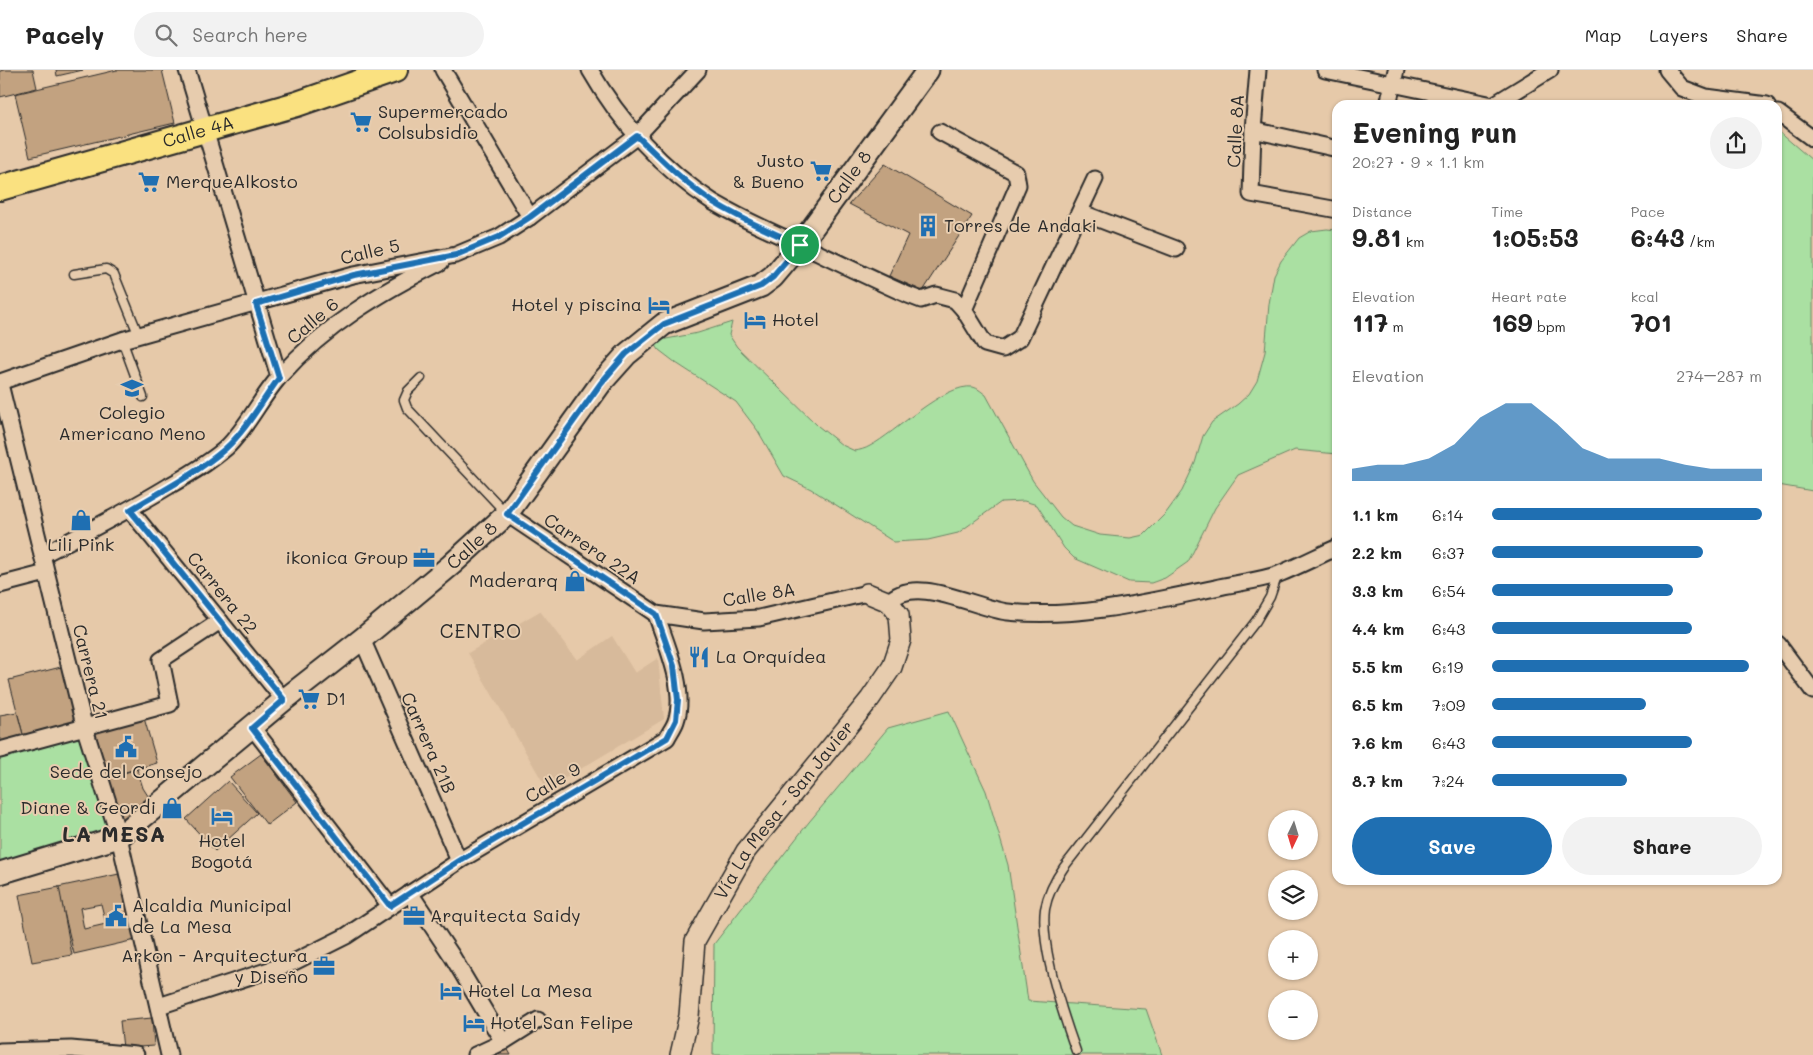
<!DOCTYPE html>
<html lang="en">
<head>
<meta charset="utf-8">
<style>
	body { margin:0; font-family:Mali,sans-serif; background:#f2f2f2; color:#222; height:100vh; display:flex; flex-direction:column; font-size:19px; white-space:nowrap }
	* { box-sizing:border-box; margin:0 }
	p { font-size:16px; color:#767676 }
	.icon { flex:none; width:28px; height:28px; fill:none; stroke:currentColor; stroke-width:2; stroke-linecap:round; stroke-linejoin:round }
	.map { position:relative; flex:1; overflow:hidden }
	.panel { position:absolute; left:1332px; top:30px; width:450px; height:785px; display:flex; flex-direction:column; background:#fff; border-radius:15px; box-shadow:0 1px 4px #0004 }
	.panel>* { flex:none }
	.needle { width:32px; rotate:184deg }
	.controls { position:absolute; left:1268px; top:740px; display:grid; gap:10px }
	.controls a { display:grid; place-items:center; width:50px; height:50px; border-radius:50%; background:#fff; box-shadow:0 1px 4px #0004; font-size:25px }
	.pin { position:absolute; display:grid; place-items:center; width:42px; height:42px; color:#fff; margin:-21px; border:2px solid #fff; border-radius:50%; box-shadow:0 1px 5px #0007 }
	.round { display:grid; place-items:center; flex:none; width:52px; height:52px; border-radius:26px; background:#f2f2f2 }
	.head { display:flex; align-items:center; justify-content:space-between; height:85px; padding:0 20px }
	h1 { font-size:28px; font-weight:800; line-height:38px }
	.metrics { display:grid; grid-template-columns:repeat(3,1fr); gap:8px; height:85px; padding:5px 20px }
	.metrics div { display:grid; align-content:center }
	.metrics b { font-size:25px; font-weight:800 }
	.metrics small { font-size:14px; font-weight:400 }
	.metrics p { font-size:14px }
	.chart { height:140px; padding:10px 20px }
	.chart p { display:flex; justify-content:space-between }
	.chart svg { width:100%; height:90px; margin-top:5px; fill:#1f6fb2; opacity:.7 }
	.primary-button { display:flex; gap:10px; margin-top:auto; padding:10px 20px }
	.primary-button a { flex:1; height:58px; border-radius:30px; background:#1f6fb2; color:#fff; font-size:20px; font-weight:800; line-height:58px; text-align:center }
	.primary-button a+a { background:#f2f2f2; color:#222 }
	ul { padding:0 20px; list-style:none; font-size:16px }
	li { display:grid; grid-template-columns:80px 60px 1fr; align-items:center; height:38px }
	li i { height:12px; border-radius:6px; background:#1f6fb2 }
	header { display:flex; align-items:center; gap:30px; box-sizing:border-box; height:70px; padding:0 25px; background:#fff; border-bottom:1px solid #e0e0e0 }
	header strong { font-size:24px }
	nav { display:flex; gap:28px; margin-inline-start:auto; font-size:18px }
	.search { width:350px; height:45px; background:#f2f2f2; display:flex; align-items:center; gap:12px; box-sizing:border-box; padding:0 18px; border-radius:28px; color:#767676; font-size:19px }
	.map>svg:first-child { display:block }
	.built { fill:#d7ba9b }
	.green { fill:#aae0a2; stroke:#6a8666 }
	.building { fill:#c2a280; stroke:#2b2b2b; fill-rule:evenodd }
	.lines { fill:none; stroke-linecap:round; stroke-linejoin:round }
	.service-casing { stroke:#2b2b2b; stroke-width:11 }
	.minor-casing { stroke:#2b2b2b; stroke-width:19 }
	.tertiary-casing { stroke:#2b2b2b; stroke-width:22 }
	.secondary-casing { stroke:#2b2b2b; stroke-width:25 }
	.primary-casing { stroke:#2b2b2b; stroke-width:28 }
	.service { stroke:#e7ccae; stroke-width:8 }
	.minor { stroke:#e7ccae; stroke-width:15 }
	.tertiary { stroke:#e7ccae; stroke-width:19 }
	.secondary { stroke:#e7ccae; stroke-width:21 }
	.primary { stroke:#fae180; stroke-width:24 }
	.route-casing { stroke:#fff; stroke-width:10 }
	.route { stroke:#1f6fb2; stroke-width:6 }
	.labels { text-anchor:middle; stroke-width:4; stroke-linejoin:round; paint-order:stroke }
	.poi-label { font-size:18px; fill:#2b2b2b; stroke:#e7ccae; text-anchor:start }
	.street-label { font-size:18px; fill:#2b2b2b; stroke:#e7ccae }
	.neighbourhood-label { font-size:19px; letter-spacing:1px; fill:#2b2b2b; stroke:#e7ccae }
	.district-label { font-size:22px; font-weight:bold; letter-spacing:1px; fill:#2b2b2b; stroke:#e7ccae }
</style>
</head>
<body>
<header>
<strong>Pacely</strong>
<div class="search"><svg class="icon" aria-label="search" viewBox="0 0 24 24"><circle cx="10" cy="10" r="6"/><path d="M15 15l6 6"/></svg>Search here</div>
<nav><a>Map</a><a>Layers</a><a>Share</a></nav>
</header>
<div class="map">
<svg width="1813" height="985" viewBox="0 0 1813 985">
	<rect width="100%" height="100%" fill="#e6c9a9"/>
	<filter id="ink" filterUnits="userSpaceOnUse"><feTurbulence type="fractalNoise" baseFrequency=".02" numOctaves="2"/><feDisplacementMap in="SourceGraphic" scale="10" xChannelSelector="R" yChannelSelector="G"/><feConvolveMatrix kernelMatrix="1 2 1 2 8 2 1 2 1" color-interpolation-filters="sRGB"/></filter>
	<g filter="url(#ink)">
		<polygon class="built" points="540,541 577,590 612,566 635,603 658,588 664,649 547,719 468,583"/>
		<g class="green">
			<polygon points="1778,61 1813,91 1813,421 1778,415"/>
			<path d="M 1327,159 L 1337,160 L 1337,384 L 1295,380 L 1238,405 L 1215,438 L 1188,492 L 1165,508 L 1151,513 L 1129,512 L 1074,488 L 1064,478 L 1037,435 L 1024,431 L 1001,432 L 958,463 L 928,470 L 894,472 L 811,419 L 784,406 L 758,361 L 736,332 L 676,293 L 659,280 L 655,274 L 661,270 L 698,263 L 732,252 L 729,265 L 737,277 L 818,356 L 842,375 L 855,381 C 860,380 865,379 870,376 C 895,363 944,313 973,317 C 978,318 983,323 986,325 L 1033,411 L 1061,447 L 1072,456 L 1100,465 L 1130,468 L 1144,465 L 1166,443 L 1182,421 L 1195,393 L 1203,366 L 1212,352 L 1238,334 L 1249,324 L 1257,311 L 1265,282 L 1269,234 L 1274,205 L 1281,191 L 1299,168 L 1311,161 Z"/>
			<polygon points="949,641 986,721 1008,795 1028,931 1146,939 1162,985 713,985 714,874 809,752 888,658"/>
			<polygon points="85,659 119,767 0,803 0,680"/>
		</g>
		<g class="building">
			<polygon points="4,0 33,0 37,18 0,27 0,1"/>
			<polygon points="56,0 83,0 57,6"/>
			<polygon points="117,0 162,0 175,53 30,87 15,24"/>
			<polygon points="885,94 972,146 923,221 889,206 908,165 849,134"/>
			<polygon points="65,596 80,654 24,668 9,610"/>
			<polygon points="17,642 24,668 0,673 0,645"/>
			<polygon points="144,648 157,693 108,707 95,661"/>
			<polygon points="261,684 297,732 267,755 230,707"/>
			<polygon points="137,699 143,718 150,729 122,750 117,743 108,708"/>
			<polygon points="228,711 257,743 215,781 186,749"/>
			<path d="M 119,804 L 135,870 L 74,884 L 58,817 ZM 101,834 L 106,854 L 84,859 L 80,838 Z"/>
			<polygon points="59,817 72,885 32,892 19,825"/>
			<polygon points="152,948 154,976 123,978 120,951"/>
			<polygon points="507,978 511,985 496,985"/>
		</g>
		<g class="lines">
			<g class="service-casing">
				<g id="service">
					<polyline points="74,204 106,199 114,204 139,266"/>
					<polyline points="122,270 143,327"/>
					<polyline points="421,308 408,321 404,330 407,338 505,442"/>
					<path d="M 1076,981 C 1063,945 1040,877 1045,839 C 1048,823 1055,810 1064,797 L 1256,551 L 1270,527 L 1278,504"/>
				</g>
			</g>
			<g class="minor-casing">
				<g id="minor">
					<polyline points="187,0 279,307"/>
					<polyline points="443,0 530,147"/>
					<path d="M 590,0 C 619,51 663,100 713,132 C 742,149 771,162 801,175 C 837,192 872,209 908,225 L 921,230 L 936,225 L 955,230 L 964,240 L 985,274 L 1003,279 L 1020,268 L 1095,109"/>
					<polyline points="1258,0 1253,60 1251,124 1338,140"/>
					<polyline points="1325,0 1493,35"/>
					<polyline points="1667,0 1682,18 1706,27 1767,35"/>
					<polyline points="1388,35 1396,0"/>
					<polyline points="1493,35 1550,0"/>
					<polyline points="1778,43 1813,69"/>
					<polyline points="1253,60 1338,79"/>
					<polyline points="940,62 1016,103 1018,115 964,240"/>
					<polyline points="1080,142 1176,179"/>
					<polyline points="0,312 122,270 353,205 456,185 499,167 530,147 637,66 698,0"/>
					<polyline points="0,314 85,659 119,767 169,985"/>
					<polyline points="130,440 284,630"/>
					<polyline points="507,444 656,544 704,551 759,548 867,523"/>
					<path d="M 42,485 C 85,463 128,441 169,416 C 188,405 209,393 226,378 C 248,357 260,328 281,305 C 326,255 381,222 441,192"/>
					<polyline points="0,515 46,503"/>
					<path d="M 889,532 C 914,503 977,539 1008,542 C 1077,549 1148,532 1215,518 C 1236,513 1259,511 1279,504 C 1299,496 1318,486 1338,477"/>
					<polyline points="362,569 459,791"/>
					<polyline points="1778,574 1813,621"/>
					<polyline points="252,657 390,836"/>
					<polyline points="0,680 170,634 161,590 220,551"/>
					<polyline points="410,823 452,886 503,972"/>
					<path d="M 159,936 L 294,892 L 346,866 L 459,791 L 667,668 C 670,662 674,657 676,651 C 687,620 666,574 656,544"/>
					<polyline points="0,981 71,979 136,985"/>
					<polyline points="475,985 503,972 538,950"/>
				</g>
			</g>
			<g class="tertiary-casing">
				<g id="tertiary">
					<path id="s1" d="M 680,985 L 689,946 L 695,871 L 746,781 L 870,629 L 892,597 L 901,570 L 899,545 L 889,532 L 867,523"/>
				</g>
			</g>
			<g class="secondary-casing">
				<g id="secondary">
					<path id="s2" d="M 0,803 L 119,767 L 284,630 L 362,569 L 451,495 L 507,444 L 601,313 L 627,284 L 664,254 L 761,216 L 773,207 L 800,175 L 928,0"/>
				</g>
			</g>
			<g class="primary-casing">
				<g id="primary">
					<path id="s3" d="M 0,118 L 297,34 L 395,0"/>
				</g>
			</g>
			<use href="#service" class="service"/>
			<use href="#minor" class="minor"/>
			<use href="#tertiary" class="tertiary"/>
			<use href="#secondary" class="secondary"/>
			<use href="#primary" class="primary"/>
		</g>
	</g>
	<g class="lines" filter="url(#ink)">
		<g class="route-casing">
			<path id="route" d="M 637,66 C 661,89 685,114 713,132 C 741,149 770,162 800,175 L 773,207 L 761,216 L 664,254 L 626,284 L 601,313 L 507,444 L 656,544 L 674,596 L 678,630 L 676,650 L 667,668 L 459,791 L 390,836 L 252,658 L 284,630 L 130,440 C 162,421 197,403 225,379 C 247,359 262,331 279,308 L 256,234 L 354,205 L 456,185 L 499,167 L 530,147 Z"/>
		</g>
		<use href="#route" class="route"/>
	</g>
	<defs>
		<g id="supermarket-bare" transform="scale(1.725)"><path d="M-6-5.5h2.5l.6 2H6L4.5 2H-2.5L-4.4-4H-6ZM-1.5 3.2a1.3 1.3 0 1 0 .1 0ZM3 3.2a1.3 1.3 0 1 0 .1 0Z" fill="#1f6fb2" stroke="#e7ccae" stroke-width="2.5" paint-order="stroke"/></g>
		<g id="building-bare" transform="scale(1.725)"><path d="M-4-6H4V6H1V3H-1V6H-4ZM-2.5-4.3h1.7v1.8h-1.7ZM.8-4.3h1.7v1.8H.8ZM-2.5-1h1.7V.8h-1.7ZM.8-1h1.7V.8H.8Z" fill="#1f6fb2" stroke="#e7ccae" stroke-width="2.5" paint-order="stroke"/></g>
		<g id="hotel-bare" transform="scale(1.725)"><path d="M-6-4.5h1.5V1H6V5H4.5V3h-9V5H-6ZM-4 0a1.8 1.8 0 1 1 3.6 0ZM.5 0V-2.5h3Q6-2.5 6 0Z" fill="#1f6fb2" stroke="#e7ccae" stroke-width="2.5" paint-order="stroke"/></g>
		<g id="school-bare" transform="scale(1.725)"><path d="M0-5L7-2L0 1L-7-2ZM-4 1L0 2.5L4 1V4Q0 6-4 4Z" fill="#1f6fb2" stroke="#e7ccae" stroke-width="2.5" paint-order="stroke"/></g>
		<g id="shop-bare" transform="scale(1.725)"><path d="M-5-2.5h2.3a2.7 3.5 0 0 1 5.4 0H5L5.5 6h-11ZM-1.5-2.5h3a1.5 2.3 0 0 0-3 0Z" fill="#1f6fb2" stroke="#e7ccae" stroke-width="2.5" paint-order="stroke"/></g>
		<g id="office-bare" transform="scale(1.725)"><path d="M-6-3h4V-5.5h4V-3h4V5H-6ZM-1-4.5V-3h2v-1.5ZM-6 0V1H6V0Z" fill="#1f6fb2" stroke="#e7ccae" stroke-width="2.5" paint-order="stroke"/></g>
		<g id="restaurant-bare" transform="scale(1.725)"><path d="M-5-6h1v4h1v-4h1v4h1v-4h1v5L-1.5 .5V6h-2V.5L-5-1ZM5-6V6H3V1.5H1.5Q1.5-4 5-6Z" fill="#1f6fb2" stroke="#e7ccae" stroke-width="2.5" paint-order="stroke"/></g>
		<g id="civic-bare" transform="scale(1.725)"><path d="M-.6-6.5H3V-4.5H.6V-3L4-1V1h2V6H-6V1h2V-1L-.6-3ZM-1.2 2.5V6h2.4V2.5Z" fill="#1f6fb2" stroke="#e7ccae" stroke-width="2.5" paint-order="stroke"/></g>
	</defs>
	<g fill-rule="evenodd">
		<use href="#supermarket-bare" x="361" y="52"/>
		<use href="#supermarket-bare" x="821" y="101"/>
		<use href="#supermarket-bare" x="149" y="112"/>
		<use href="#building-bare" x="928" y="156"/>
		<use href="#hotel-bare" x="659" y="235"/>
		<use href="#hotel-bare" x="755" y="250"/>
		<use href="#school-bare" x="132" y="318"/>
		<use href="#shop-bare" x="81" y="450"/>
		<use href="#office-bare" x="424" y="488"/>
		<use href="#shop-bare" x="575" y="511"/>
		<use href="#restaurant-bare" x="699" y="587"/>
		<use href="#supermarket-bare" x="309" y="629"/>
		<use href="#civic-bare" x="126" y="677"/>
		<use href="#shop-bare" x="172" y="738"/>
		<use href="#hotel-bare" x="222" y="746"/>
		<use href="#civic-bare" x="116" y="846"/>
		<use href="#office-bare" x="414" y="846"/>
		<use href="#office-bare" x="324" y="896"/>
		<use href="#hotel-bare" x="451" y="921"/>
		<use href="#hotel-bare" x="474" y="953"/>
	</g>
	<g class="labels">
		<g class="poi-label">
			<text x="378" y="48">Supermercado<tspan x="378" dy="21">Colsubsidio</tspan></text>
			<text x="804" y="97" text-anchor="end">Justo<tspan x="804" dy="21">&amp; Bueno</tspan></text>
			<text x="166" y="118">MerqueAlkosto</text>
			<text x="944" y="162">Torres de Andaki</text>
			<text x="642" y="241" text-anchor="end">Hotel y piscina</text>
			<text x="772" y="256">Hotel</text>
			<text x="132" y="349" text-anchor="middle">Colegio<tspan x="132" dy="21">Americano Meno</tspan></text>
			<text x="81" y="481" text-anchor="middle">Lili Pink</text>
			<text x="408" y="494" text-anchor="end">ikonica Group</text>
			<text x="558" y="517" text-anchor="end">Maderarq</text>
			<text x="716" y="593">La Orquídea</text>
			<text x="326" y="635">D1</text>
			<text x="126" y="708" text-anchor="middle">Sede del Consejo</text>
			<text x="156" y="744" text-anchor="end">Diane &amp; Geordi</text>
			<text x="222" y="777" text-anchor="middle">Hotel<tspan x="222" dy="21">Bogotá</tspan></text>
			<text x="132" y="842">Alcaldia Municipal<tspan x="132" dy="21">de La Mesa</tspan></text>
			<text x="430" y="852">Arquitecta Saidy</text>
			<text x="308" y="892" text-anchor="end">Arkon - Arquitectura<tspan x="308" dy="21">y Diseño</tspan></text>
			<text x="468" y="927">Hotel La Mesa</text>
			<text x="490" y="959">Hotel San Felipe</text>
		</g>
		<g class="street-label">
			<text dy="6" stroke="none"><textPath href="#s3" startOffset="206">Calle 4A</textPath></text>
			<text transform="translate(1236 61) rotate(-87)" y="6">Calle 8A</text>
			<text dy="6" stroke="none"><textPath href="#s2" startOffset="1122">Calle 8</textPath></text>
			<text transform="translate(370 182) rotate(-13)" y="6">Calle 5</text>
			<text transform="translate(313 251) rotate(-40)" y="6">Calle 6</text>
			<text dy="6" stroke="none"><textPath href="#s2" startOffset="582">Calle 8</textPath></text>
			<text transform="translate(592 479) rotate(34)" y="6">Carrera 22A</text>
			<text transform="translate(222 523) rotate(51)" y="6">Carrera 22</text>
			<text transform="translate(759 525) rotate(-9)" y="6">Calle 8A</text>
			<text transform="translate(90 602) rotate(76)" y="6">Carrera 21</text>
			<text transform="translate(428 673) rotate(66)" y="6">Carrera 21B</text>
			<text transform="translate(553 713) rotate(-31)" y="6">Calle 9</text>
			<text dy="6" stroke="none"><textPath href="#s1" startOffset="274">Vía La Mesa - San Javier</textPath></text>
		</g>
		<g class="neighbourhood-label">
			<text x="481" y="568">CENTRO</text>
		</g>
		<g class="district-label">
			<text x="114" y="772">LA MESA</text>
		</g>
	</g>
</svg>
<div class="controls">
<a><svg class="needle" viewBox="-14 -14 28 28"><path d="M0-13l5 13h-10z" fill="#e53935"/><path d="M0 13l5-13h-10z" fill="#767676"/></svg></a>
<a><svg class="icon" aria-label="layers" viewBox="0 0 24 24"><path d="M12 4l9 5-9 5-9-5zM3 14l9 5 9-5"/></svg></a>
<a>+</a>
<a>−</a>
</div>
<div class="pin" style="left:800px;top:175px;background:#1e9e55"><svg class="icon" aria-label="arrive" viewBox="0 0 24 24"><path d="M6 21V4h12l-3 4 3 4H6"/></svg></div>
<section class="panel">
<div class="head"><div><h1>Evening run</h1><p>20:27 · 9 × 1.1 km</p></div><a class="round"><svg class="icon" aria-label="share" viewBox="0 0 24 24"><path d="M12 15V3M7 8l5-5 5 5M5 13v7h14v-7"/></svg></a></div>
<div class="metrics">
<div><p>Distance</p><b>9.81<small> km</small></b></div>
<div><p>Time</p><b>1:05:53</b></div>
<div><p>Pace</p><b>6:43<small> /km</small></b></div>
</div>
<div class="metrics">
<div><p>Elevation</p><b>117<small> m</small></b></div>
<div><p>Heart rate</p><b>169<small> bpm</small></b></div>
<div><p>kcal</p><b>701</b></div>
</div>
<div class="chart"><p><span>Elevation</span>274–287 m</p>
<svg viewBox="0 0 160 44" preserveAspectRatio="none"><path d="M0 44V38L10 36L20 36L30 33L40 26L50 13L60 6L70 6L80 16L90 28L100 33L110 33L120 33L130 36L140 38L150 38L160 38V44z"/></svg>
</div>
<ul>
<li><b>1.1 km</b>6:14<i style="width:100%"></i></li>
<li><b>2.2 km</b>6:37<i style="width:78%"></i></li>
<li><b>3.3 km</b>6:54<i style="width:67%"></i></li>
<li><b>4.4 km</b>6:43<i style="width:74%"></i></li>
<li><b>5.5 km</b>6:19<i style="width:95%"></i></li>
<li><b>6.5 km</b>7:09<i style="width:57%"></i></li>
<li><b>7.6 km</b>6:43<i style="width:74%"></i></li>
<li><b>8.7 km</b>7:24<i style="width:50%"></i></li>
</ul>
<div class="primary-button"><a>Save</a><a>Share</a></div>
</section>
</div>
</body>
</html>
